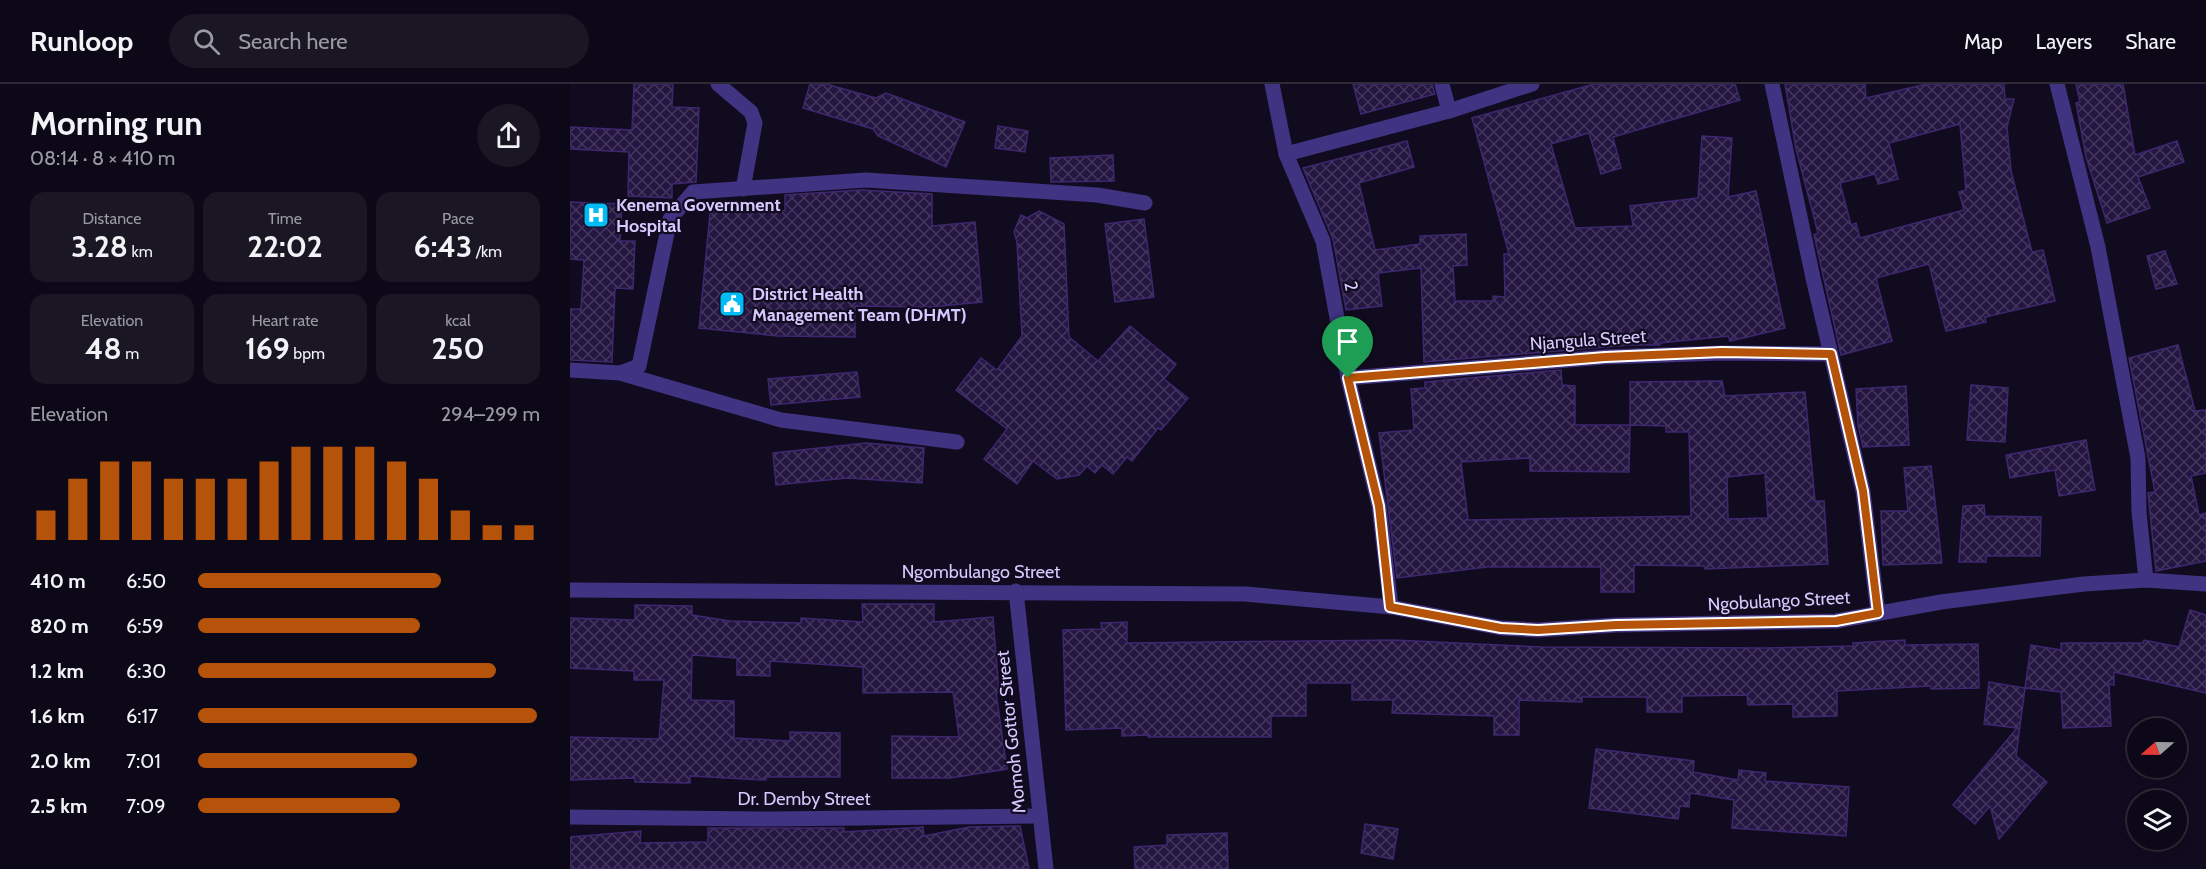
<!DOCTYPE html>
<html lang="en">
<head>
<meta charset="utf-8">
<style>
	body { margin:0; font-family:Cabin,sans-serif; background:#1b1624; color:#f1f3f6; height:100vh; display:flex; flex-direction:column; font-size:22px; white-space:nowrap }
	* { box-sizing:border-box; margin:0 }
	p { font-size:20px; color:#9a9aa1 }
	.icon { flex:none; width:33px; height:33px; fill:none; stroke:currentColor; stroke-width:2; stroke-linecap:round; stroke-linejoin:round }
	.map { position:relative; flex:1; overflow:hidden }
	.sheet { display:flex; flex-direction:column; background:#0d0817; width:570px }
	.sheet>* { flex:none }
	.needle { width:39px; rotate:250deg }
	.tools { position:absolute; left:1557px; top:634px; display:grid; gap:12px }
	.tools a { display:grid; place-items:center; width:60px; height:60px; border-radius:50%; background:#0d0817; box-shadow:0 3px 9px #0003,0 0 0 2px #2d2936; font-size:30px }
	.pin { position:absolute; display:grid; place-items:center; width:51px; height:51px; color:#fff; margin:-62px -26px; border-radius:50% 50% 50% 0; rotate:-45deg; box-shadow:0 0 6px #0007 }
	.pin .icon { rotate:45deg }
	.round { display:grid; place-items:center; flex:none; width:63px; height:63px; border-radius:32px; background:#1b1624 }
	.head { display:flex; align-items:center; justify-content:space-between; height:102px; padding:0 30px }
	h1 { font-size:33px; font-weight:700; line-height:45px }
	.figures { display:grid; grid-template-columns:repeat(3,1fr); gap:9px; height:102px; padding:6px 30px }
	.figures div { display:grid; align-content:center; border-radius:15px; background:#1b1624; text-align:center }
	.figures b { font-size:30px; font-weight:700 }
	.figures small { font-size:16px; font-weight:400 }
	.figures p { font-size:16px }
	.chart { height:168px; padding:12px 30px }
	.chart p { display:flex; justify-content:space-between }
	.chart svg { width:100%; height:108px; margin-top:6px; stroke:#b45309; stroke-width:6 }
	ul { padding:0 30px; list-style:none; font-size:20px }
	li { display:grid; grid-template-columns:96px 72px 1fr; align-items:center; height:45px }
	li i { height:15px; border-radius:8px; background:#b45309 }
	header { display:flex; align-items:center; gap:36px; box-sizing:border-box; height:84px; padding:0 30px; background:#0d0817; border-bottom:2px solid #2d2936 }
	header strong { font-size:28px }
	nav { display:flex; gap:33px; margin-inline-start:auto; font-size:21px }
	.search { width:420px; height:54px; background:#1b1624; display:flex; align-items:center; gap:15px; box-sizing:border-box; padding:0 21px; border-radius:33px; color:#9a9aa1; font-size:22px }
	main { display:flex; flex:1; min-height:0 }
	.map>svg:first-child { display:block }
	.building { fill:url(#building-cross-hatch); stroke:#3e276f; stroke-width:1.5; fill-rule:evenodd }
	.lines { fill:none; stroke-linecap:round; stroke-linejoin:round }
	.minor { stroke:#403381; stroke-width:15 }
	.route-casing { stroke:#fff; stroke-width:12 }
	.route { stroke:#b45309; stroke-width:8 }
	.labels { text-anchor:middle; stroke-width:4.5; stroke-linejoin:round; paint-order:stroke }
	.poi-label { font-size:18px; font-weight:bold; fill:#d6c9ff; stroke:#110b1f; text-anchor:start }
	.street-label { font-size:18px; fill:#d6c9ff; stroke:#110b1f }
</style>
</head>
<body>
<header>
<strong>Runloop</strong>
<div class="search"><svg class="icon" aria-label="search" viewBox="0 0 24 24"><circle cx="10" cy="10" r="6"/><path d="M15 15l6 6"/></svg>Search here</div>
<nav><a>Map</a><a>Layers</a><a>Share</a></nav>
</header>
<main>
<section class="sheet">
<div class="head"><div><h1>Morning run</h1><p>08:14 · 8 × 410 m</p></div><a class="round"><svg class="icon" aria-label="share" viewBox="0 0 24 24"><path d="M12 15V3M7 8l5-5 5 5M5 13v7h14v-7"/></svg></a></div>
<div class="figures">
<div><p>Distance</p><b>3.28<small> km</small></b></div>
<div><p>Time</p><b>22:02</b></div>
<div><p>Pace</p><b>6:43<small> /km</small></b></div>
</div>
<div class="figures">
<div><p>Elevation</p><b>48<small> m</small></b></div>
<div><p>Heart rate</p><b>169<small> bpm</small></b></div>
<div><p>kcal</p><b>250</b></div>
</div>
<div class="chart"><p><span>Elevation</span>294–299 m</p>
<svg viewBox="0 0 160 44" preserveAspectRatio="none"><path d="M5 44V32M15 44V19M25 44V12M35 44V12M45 44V19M55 44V19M65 44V19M75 44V12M85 44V6M95 44V6M105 44V6M115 44V12M125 44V19M135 44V32M145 44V38M155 44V38"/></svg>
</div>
<ul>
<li><b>410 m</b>6:50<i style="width:71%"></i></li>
<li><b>820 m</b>6:59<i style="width:65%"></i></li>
<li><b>1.2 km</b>6:30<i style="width:87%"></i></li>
<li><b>1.6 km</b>6:17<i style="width:99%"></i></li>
<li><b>2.0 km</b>7:01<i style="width:64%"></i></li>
<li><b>2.5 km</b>7:09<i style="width:59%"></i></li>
</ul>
</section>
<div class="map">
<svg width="1636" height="785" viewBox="0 0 1636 785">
	<defs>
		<pattern id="building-cross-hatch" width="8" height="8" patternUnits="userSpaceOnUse" patternTransform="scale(1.5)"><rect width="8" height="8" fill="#241641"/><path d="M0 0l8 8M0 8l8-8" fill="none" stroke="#43375e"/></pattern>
	</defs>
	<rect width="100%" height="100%" fill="#110b1f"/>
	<g class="building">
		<polygon points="64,0 103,0 102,23 129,24 126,98 102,100 102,114 58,112 59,68 0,65 0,43 62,46"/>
		<polygon points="240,0 256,0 306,14 316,9 395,38 376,83 308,52 303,45 233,24"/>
		<polygon points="783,0 862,0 865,10 791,30"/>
		<polygon points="1024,0 1165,0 1170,16 1043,53 1051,84 1031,90 1019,49 981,60 1005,144 1063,142 1060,122 1128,114 1132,52 1162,54 1158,113 1186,107 1215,244 1160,257 1158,252 1090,259 1090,261 1060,261 854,278 851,184 808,189 812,222 776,226 763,155 733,84 837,57 844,83 789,99 805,166 850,160 850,152 896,150 897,181 883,182 885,217 923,217 923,212 935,213 934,170 939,170 902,34"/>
		<path d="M 1215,0 L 1295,0 L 1296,14 L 1357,0 L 1434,0 L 1435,15 L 1444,15 L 1437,43 L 1441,87 L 1462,168 L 1473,166 L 1485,217 L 1415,233 L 1416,238 L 1376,247 L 1359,180 L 1306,194 L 1322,257 L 1271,271 L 1244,151 L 1248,149 L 1226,65 ZM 1390,40 L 1396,106 L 1389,108 L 1394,126 L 1290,154 L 1286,139 L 1281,141 L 1270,99 L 1305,90 L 1308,100 L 1328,95 L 1319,59 Z"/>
		<polygon points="1506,0 1553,0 1565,71 1607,57 1614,78 1568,93 1580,124 1537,139 1516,73 1506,19 1510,18"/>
		<polygon points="428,42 458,47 455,68 425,64"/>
		<polygon points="543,71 544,97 481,98 480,74"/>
		<polygon points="291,106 362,110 362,142 405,138 412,218 361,223 285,222 285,253 208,252 129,244 141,119 215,127 215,111"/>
		<polygon points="0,118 52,120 50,157 65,157 63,205 45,204 42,278 0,276 0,225 11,225 14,176 0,175"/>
		<polygon points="469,127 494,140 499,253 528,277 560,242 606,280 594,295 618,314 591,346 588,344 562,377 557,373 543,390 532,381 525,389 517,382 509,391 487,395 463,377 447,400 414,375 437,345 386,306 411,274 427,286 452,252 447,158 444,148 451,131 457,134"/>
		<polygon points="574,135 584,213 545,218 535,140"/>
		<polygon points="1595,167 1607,200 1586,205 1577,172"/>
		<polygon points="1608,261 1625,327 1636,326 1636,389 1621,392 1629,431 1636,429 1636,477 1586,487 1578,409 1585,408 1559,274"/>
		<path d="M 991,286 L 992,301 L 1005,302 L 1005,341 L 1060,341 L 1060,298 L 1152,297 L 1155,312 L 1235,308 L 1245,417 L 1254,417 L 1258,480 L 1135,485 L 1134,482 L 1064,481 L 1064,508 L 1031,508 L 1031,483 L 917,483 L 827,494 L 809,349 L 844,346 L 841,305 L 855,304 L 855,298 ZM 1060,341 L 1096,342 L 1096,348 L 1119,348 L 1121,432 L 898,436 L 891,378 L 960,374 L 960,387 L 1059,388 ZM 1195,389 L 1198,434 L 1158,435 L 1157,393 Z"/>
		<polygon points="287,288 290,313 201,321 198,295"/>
		<polygon points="1401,301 1438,304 1435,358 1397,356"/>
		<polygon points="1336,302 1339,361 1293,363 1288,341 1286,305"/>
		<polygon points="1516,356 1525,406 1489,412 1485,386 1440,394 1436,371"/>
		<polygon points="296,359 354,364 352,399 278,394 206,401 203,369"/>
		<polygon points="1361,382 1372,479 1313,481 1311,427 1338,427 1334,384"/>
		<polygon points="1414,421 1415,432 1471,433 1470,472 1416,472 1416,478 1389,478 1393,422"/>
		<polygon points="292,520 364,520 364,538 423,533 429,609 426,609 437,685 380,694 322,694 322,652 389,653 383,608 293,609 293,583 200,577 200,592 167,591 167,574 122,571 121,616 164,617 164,654 220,657 220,648 270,649 270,693 196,693 196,696 120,692 120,699 65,698 65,694 0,696 0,653 89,655 94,596 64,596 64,587 0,584 0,534 65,536 65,521 122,522 122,531 160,537 231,539 231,534 293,538"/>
		<polygon points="1620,526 1636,531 1636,609 1544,588 1544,601 1539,600 1541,642 1493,644 1491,608 1455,604 1461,561 1491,566 1491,559 1573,559 1574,556 1609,563"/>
		<polygon points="557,538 557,559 824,556 971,563 1195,564 1283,562 1283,559 1335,556 1335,561 1408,560 1409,604 1361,605 1361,602 1267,607 1267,632 1223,633 1223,620 1178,621 1177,611 1112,612 1112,628 1077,628 1077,613 1012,613 1012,618 949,616 949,651 924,651 924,632 822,629 823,616 782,616 782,599 736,599 736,632 701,632 701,653 578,653 578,651 552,652 552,644 496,646 493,546 532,545 531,539"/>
		<polygon points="1419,598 1455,604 1446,672 1477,698 1429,755 1420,722 1405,740 1383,721 1447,644 1414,640"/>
		<polygon points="1026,665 1124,677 1123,688 1168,696 1169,686 1196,689 1195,697 1279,703 1276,752 1162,744 1164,716 1120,709 1119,723 1110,722 1108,735 1019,724"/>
		<polygon points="795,740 828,745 823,775 791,769"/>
		<polygon points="450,742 459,785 0,785 0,753 71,747 70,759 138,758 138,744 274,744 274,748 353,743 354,752 399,743"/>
		<polygon points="657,749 658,785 565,785 564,763 597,761 597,751"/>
	</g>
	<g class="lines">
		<g class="minor">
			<polyline points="148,0 181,28 185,39 173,105"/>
			<polyline points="702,0 716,70 753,157 778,294 809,422 821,523"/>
			<polyline points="872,0 879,27"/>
			<polyline points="1202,0 1243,194 1293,407 1308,529"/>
			<polyline points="1487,0 1528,163 1568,374 1569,428 1576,496"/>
			<polyline points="716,70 879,27 962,0"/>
			<polyline points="0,286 50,289 211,336 387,358"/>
			<polyline points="50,289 69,282 100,135 123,108 296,96 527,111 575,119"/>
			<polyline points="778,294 1035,273 1152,269 1261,270"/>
			<polyline points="0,506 675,510 821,523 931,544 968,546 1046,541 1266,537 1371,518 1514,500 1576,496 1636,500"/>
			<polyline points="446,507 476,785"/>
			<polyline points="0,733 199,735 469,732"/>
		</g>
	</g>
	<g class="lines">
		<g class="route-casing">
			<polygon id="route" points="1152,268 1261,270 1293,407 1308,529 1266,537 1046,541 968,546 931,544 820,523 809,422 778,294 1035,273"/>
		</g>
		<use href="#route" class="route"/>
	</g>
	<defs>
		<g id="hospital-square" transform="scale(1.35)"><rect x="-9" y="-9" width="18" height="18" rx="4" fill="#00bcf4" stroke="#110b1f"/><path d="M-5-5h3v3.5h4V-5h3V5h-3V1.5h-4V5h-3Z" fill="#fff"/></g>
		<g id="civic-square" transform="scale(1.35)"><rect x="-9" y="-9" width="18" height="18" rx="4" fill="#00bcf4" stroke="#110b1f"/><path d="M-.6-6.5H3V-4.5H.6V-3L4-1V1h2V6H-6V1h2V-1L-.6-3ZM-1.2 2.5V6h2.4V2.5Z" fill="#fff"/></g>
	</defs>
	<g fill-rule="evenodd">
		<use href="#hospital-square" x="26" y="131"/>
		<use href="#civic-square" x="162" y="220"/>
	</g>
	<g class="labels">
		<g class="poi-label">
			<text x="46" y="127">Kenema Government<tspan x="46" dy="21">Hospital</tspan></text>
			<text x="182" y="216">District Health<tspan x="182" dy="21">Management Team (DHMT)</tspan></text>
		</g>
		<g class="street-label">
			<text transform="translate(781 202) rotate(80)" y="6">2</text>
			<text transform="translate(1018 256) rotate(-4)" y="6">Njangula Street</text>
			<text x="411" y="494">Ngombulango Street</text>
			<text transform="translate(1209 517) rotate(-3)" y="6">Ngobulango Street</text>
			<text transform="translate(441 648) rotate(-96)" y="6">Momoh Gottor Street</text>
			<text x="234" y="721">Dr. Demby Street</text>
		</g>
	</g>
</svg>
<div class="tools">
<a><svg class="needle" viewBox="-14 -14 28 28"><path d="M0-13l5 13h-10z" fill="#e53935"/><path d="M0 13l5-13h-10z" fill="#9a9aa1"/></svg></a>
<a><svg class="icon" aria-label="layers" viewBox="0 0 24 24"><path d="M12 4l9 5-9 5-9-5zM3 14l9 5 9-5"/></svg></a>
</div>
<div class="pin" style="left:778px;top:294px;background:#1e9e55"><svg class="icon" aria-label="arrive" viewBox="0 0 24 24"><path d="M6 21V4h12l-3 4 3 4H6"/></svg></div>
</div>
</main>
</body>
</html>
